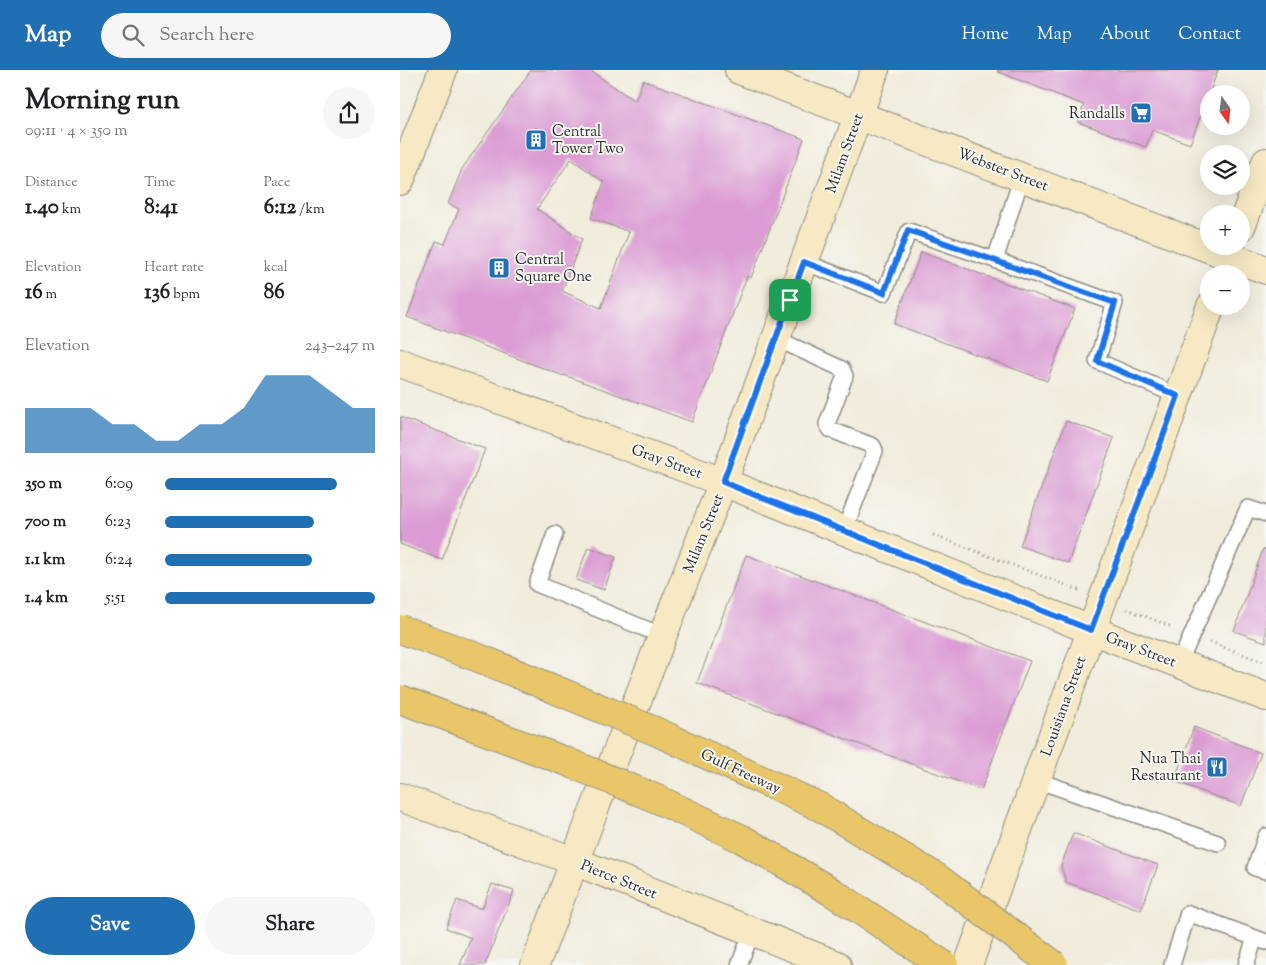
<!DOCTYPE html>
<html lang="en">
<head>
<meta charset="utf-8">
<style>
	body { margin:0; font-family:"Sorts Mill Goudy",serif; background:#f6f6f6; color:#202124; height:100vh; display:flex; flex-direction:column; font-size:19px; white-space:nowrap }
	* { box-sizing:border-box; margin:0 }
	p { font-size:16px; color:#757577 }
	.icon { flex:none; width:28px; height:28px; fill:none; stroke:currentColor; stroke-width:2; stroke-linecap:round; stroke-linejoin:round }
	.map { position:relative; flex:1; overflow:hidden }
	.drawer { display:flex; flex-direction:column; background:#fff; width:400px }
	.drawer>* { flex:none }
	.needle { width:32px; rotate:166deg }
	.buttons { position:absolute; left:800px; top:15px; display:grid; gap:10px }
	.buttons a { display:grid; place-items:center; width:50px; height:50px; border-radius:50%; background:#fff; box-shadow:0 5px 20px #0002; font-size:25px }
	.pin { position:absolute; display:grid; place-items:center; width:42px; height:42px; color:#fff; margin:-21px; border-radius:10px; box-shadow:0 2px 8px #0006 }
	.round { display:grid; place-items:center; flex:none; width:52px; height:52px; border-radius:26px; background:#f6f6f6 }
	.headline { display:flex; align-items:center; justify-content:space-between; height:85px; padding:0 25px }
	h1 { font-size:28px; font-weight:700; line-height:38px }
	.metrics { display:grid; grid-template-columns:repeat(3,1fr); gap:8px; height:85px; padding:5px 25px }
	.metrics div { display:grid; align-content:center }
	.metrics b { font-size:21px; font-weight:700 }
	.metrics small { font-size:14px; font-weight:400 }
	.metrics p { font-size:14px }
	.chart { height:140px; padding:10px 25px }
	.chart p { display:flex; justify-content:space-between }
	.chart svg { width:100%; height:90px; margin-top:5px; fill:#1f6fb2; opacity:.7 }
	.action { display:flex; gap:10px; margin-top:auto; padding:10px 25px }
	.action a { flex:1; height:58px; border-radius:30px; background:#1f6fb2; color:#fff; font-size:20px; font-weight:700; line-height:58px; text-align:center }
	.action a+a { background:#f6f6f6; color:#202124 }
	ul { padding:0 25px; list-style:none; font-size:16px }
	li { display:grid; grid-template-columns:80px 60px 1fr; align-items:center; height:38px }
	li i { height:12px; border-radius:6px; background:#1f6fb2 }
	header { display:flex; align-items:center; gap:30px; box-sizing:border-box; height:70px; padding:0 25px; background:#1f6fb2; color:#fff }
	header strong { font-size:24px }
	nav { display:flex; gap:28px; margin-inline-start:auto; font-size:18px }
	.search { width:350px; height:45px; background:#f6f6f6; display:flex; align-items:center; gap:12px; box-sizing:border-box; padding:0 18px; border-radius:28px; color:#757577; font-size:19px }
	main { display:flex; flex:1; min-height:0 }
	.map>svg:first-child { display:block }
	.building { fill:#db9cd4; fill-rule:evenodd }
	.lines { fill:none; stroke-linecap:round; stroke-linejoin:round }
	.service-casing { stroke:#8e8c83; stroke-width:18 }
	.secondary-casing { stroke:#8e8c83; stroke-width:30 }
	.path { stroke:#8e8c83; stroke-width:3; stroke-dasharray:1 4; stroke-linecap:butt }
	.service { stroke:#fff; stroke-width:15 }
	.secondary { stroke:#f6e9c3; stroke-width:28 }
	.motorway-bridge-casing { stroke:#8e8c83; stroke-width:30; stroke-linecap:butt }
	.motorway-bridge { stroke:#e9c769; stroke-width:28 }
	.route-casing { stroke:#fff; stroke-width:10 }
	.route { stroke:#1a73e8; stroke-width:6 }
	.labels { text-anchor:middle; stroke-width:4; stroke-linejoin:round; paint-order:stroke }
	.poi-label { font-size:15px; fill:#2b2b2b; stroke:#f6f6f2; text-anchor:end }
	.street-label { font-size:15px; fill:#2b2b2b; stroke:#f6f6f2 }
</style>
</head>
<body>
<header>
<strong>Map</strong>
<div class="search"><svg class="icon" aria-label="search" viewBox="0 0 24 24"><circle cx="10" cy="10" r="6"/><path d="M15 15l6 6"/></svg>Search here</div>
<nav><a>Home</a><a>Map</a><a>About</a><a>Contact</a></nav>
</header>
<main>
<section class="drawer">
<div class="headline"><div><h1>Morning run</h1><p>09:11 · 4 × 350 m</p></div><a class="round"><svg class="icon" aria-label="share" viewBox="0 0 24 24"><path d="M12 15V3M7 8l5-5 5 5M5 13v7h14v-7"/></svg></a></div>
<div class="metrics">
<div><p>Distance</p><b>1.40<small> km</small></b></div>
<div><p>Time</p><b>8:41</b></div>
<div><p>Pace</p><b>6:12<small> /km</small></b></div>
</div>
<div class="metrics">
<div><p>Elevation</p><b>16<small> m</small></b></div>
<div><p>Heart rate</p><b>136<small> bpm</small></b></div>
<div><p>kcal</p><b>86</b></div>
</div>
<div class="chart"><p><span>Elevation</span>243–247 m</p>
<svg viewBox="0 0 160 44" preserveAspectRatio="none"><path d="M0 44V22L10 22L20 22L30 22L40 30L50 30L60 38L70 38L80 30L90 30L100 22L110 6L120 6L130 6L140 14L150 22L160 22V44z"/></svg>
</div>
<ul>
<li><b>350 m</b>6:09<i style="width:82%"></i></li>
<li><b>700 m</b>6:23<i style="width:71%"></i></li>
<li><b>1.1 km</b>6:24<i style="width:70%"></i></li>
<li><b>1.4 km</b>5:51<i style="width:100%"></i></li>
</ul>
<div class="action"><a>Save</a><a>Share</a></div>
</section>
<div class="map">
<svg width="866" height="895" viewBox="0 0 866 895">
	<rect width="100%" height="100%" fill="#f6f6f2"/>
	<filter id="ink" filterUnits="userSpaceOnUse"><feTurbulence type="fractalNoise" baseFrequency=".02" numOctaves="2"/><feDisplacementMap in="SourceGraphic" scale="10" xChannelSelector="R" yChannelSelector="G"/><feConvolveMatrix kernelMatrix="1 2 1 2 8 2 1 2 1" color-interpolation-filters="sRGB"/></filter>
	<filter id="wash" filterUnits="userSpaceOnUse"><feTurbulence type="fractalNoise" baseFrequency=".0096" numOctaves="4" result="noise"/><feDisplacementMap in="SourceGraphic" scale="20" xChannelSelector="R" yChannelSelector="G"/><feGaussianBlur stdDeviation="1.12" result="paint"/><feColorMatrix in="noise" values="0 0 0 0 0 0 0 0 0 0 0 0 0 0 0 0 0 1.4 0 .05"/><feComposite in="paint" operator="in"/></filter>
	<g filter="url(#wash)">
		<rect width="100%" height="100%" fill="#f1ecdb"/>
		<g id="blocks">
			<g class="building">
				<path d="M 131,0 L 189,0 L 235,31 L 243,10 L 404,69 L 351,208 L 347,206 L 292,352 L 164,305 L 164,306 L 7,247 L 36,171 L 45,174 L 59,139 L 48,134 L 62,99 ZM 171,89 L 204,112 L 191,148 L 229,162 L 201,238 L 162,221 L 182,169 L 137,139 Z"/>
				<polygon points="598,0 818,0 790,74 752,60 746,77 678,52 684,35 598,2"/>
				<polygon points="521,182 675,239 647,311 494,254"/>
				<polygon points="0,347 85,379 42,490 0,474"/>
				<polygon points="666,351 714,368 668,493 620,476"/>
				<polygon points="188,477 216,487 204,520 176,510"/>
				<polygon points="863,479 866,480 866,572 834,561"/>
				<polygon points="346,485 630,591 581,720 297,613"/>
				<polygon points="794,657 861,683 841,736 774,711"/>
				<polygon points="673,763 758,795 741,840 666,812 661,796"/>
				<polygon points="92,814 114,821 85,895 60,895 71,868 46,858 57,830 82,839"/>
			</g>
		</g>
	</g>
	<g filter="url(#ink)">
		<use href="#blocks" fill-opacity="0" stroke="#8e8c83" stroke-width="1"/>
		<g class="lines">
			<g class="service-casing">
				<g id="service">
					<polyline points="622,106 595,190 715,233 697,291 778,326"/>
					<polyline points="404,192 484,223 509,161 595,190"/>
					<polyline points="377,269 442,299 445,306 427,354 431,360 473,376 475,381 444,461"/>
					<polyline points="155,464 137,514 263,566"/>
					<polyline points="779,594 848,438 866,444"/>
					<polyline points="636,710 818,773"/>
					<polyline points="866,766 855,798 866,801"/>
					<polyline points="339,895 352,862"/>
					<polyline points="772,895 788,843 866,872"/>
					<polyline points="846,895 855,868"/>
				</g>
			</g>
			<g class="secondary-casing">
				<g id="secondary">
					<polyline points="339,0 866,200"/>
					<polyline points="0,111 43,0"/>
					<polyline points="841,157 866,92"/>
					<polyline points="0,293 323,412 691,560 866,627"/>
					<polyline points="0,727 174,791 437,895"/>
					<polyline points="135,895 191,748 323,412 475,0"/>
					<polyline points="568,895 811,236"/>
				</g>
			</g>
			<g class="path">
				<polyline points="533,465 679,520"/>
				<polyline points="727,539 772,557"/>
				<polyline points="810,572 866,593"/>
			</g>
			<use href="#service" class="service"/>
			<use href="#secondary" class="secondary"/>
			<g class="motorway-bridge-casing">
				<g id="motorway-bridge">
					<polyline points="0,559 79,588 255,661 420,737 536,807 654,895"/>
					<polyline points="0,629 165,691 257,729 342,769 432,822 544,895"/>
				</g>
			</g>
			<use href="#motorway-bridge" class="motorway-bridge"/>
		</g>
	</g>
	<g class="lines" filter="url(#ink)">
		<g class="route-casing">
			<polygon id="route" points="508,160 715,233 697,291 778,326 691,560 323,412 404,192 484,223"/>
		</g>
		<use href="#route" class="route"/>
	</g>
	<defs>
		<g id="supermarket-square" transform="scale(1.125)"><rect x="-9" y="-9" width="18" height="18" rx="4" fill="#1f6fb2" stroke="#f6f6f2"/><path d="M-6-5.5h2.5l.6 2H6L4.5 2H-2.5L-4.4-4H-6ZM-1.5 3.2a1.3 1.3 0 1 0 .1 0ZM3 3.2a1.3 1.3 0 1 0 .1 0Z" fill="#fff"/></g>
		<g id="building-square" transform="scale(1.125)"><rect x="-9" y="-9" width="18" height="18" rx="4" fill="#1f6fb2" stroke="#f6f6f2"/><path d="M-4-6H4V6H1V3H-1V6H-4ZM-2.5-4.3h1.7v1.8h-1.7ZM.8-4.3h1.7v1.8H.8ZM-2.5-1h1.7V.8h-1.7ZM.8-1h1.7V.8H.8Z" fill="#fff"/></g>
		<g id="restaurant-square" transform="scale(1.125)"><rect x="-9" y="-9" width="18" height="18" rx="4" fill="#1f6fb2" stroke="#f6f6f2"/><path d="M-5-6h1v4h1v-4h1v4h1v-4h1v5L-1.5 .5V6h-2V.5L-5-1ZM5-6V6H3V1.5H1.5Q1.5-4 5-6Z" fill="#fff"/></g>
	</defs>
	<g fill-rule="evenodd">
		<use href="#supermarket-square" x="741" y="43"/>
		<use href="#building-square" x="136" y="70"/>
		<use href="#building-square" x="99" y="198"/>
		<use href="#restaurant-square" x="817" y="697"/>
	</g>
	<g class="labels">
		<g class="poi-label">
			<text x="725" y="48">Randalls</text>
			<text x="152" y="66" text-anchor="start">Central<tspan x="152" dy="17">Tower Two</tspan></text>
			<text x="115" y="194" text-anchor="start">Central<tspan x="115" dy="17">Square One</tspan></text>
			<text x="801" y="693">Nua Thai<tspan x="801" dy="17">Restaurant</tspan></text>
		</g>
		<g class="street-label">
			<text transform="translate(444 83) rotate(-70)" y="5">Milam Street</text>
			<text transform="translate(603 99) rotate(21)" y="5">Webster Street</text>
			<text transform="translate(267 391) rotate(20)" y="5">Gray Street</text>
			<text transform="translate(303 463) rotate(-68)" y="5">Milam Street</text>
			<text transform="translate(741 579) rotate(21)" y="5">Gray Street</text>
			<text transform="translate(663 636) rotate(-70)" y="5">Louisiana Street</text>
			<text transform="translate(341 701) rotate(25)" y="5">Gulf Freeway</text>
			<text transform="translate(219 809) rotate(22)" y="5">Pierce Street</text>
		</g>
	</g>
</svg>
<div class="buttons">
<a><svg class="needle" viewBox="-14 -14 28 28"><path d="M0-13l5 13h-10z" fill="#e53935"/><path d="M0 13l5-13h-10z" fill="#757577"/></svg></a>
<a><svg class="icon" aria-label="layers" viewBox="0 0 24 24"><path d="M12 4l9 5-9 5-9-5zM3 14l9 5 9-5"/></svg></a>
<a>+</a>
<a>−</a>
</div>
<div class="pin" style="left:390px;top:230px;background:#1e9e55"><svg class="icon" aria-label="arrive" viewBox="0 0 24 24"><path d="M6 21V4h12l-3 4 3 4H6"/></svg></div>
</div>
</main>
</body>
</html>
